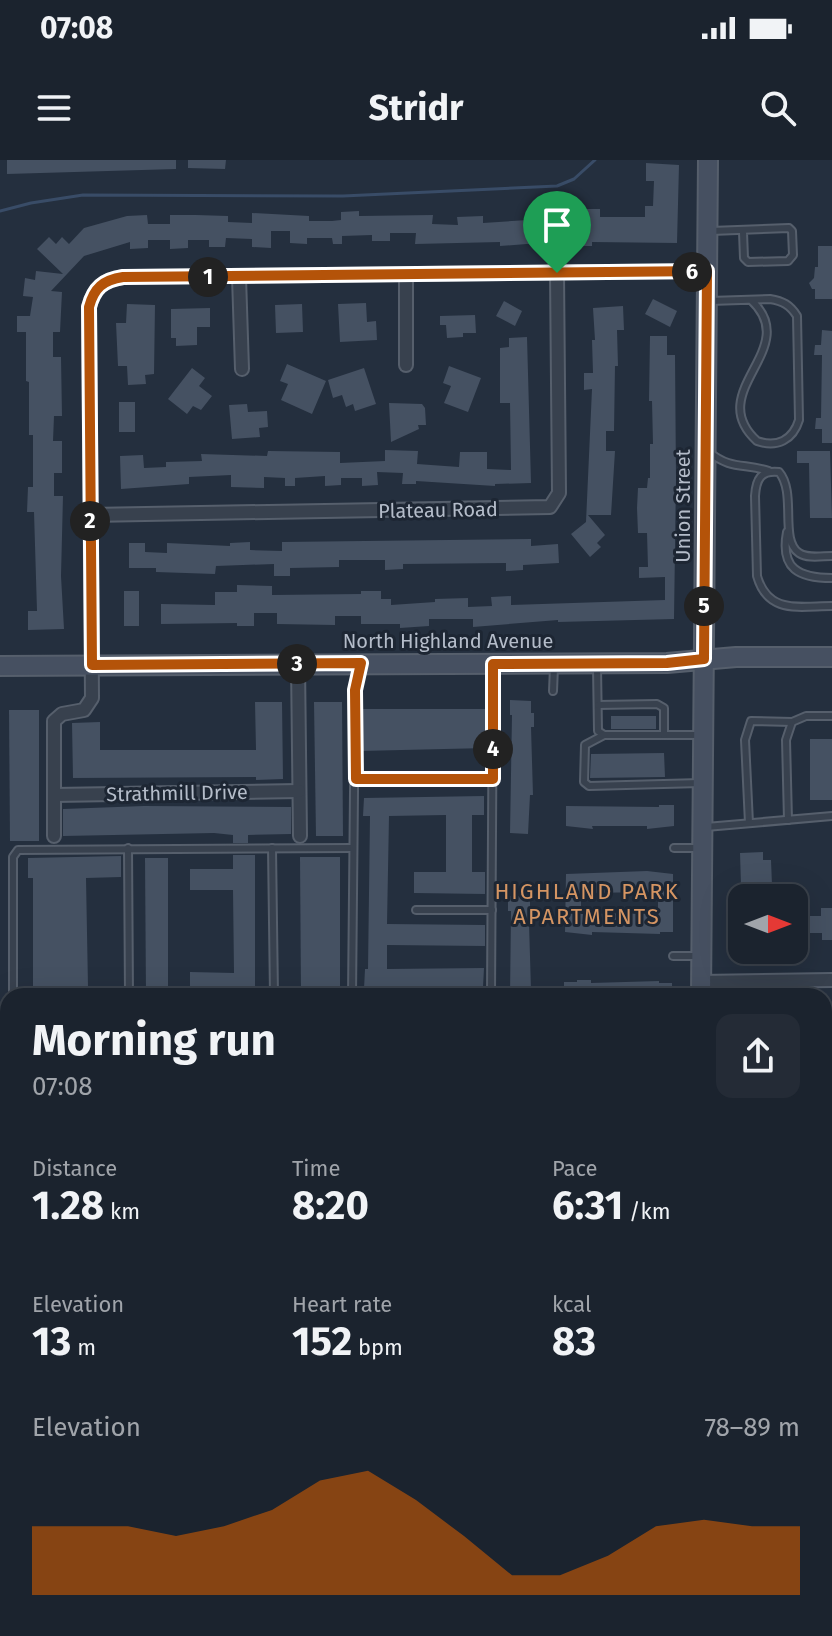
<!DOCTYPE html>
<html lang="en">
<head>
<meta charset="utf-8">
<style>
	body { margin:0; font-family:"Fira Sans",sans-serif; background:#242b36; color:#f1f3f6; height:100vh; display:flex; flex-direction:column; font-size:30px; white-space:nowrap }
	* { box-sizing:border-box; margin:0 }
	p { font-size:26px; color:#a0a4aa }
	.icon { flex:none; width:44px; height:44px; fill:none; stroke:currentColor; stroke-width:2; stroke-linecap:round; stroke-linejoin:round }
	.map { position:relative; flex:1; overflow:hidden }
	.details { position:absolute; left:0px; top:828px; width:832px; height:648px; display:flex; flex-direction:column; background:#1b232e; border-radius:24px 24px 0 0; box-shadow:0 8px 32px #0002,0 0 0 2px #39404a }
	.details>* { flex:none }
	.needle { width:52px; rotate:90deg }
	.fabs { position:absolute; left:728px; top:724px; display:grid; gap:16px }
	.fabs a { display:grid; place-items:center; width:80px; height:80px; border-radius:16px; background:#1b232e; box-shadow:0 8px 32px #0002,0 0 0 2px #39404a; font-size:40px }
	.pin { position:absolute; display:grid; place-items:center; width:68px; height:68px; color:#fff; margin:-82px -34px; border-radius:50% 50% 50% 0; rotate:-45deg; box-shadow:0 0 8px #0007 }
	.pin .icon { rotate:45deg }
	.km { position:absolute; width:40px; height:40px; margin:-20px; border-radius:50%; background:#222; color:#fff; font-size:22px; line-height:40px; text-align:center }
	.round { display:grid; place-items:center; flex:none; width:84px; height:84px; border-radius:16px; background:#242b36 }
	.summary { display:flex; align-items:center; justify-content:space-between; height:136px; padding:0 32px }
	h1 { font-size:44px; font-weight:700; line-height:60px }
	.stats { display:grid; grid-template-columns:repeat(3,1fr); gap:12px; height:136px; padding:8px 32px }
	.stats div { display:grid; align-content:center }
	.stats b { font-size:40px; font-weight:700 }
	.stats small { font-size:22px; font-weight:400 }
	.stats p { font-size:22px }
	.chart { height:224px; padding:16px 32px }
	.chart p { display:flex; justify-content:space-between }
	.chart svg { width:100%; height:144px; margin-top:8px; fill:#b45309; opacity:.7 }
	.status { display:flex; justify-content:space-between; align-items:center; height:56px; padding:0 40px; background:#1b232e; direction:ltr }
	.status svg { height:22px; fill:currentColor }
	header { display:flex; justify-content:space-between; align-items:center; height:104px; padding:0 32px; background:#1b232e; font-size:36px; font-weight:700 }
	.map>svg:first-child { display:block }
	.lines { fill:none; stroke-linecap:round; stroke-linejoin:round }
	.stream { stroke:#394c67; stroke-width:3 }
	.building { fill:#455162; fill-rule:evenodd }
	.lane-casing { stroke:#565f6c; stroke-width:10 }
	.street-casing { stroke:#565f6c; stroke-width:16 }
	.secondary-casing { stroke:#565f6c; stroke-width:22 }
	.lane { stroke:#38414e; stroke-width:6 }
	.street { stroke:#38414e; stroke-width:12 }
	.secondary { stroke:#465061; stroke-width:18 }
	.route-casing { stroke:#fff; stroke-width:16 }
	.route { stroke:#b45309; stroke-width:10 }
	.labels { text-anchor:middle; stroke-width:6; stroke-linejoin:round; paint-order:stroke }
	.street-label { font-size:20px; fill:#b4bcc9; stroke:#1d2633 }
	.neighbourhood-label { font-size:22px; letter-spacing:2px; fill:#d59563; stroke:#1d2633 }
</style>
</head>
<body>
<div class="status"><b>07:08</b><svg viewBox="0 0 49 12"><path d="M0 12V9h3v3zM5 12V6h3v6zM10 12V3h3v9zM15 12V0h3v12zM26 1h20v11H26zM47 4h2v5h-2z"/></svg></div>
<header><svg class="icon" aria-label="menu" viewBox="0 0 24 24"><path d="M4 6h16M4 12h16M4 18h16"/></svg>Stridr<svg class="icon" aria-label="search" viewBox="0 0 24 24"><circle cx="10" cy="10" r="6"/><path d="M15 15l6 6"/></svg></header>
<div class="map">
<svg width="832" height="1476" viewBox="0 0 832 1476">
	<rect width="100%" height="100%" fill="#242f3e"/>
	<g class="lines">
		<polyline class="stream" points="0,51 31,43 83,35 343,36 557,26 574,19 595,0"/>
	</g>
	<g class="building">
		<polygon points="7,0 176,0 176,9 7,14"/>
		<polygon points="188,0 226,0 225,9 188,8"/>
		<polygon points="646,3 679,5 677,83 592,82 592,86 575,86 574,83 539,83 500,86 500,82 415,84 416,73 390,73 390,81 372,81 372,75 342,76 342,84 333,84 332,78 307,78 307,84 290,83 290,71 271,71 271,88 252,87 252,79 226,78 225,87 209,87 209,80 188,80 188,88 170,89 170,80 148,80 148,88 130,89 130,82 84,96 51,131 62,132 60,172 53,172 53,197 61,197 62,256 54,256 53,281 62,281 62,313 54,313 54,336 63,336 61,416 64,469 28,470 28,451 37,451 34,352 27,352 28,327 33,327 33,275 29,275 29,222 26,221 26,172 17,172 17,156 30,156 33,137 23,136 25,118 35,120 36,111 63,114 37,89 49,77 56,84 62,77 69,84 84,68 127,56 147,55 148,64 170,64 170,55 196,55 228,56 228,62 252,63 252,53 309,56 309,61 332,61 341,60 341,52 359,51 359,56 433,55 432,64 458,65 457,57 483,56 483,63 574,57 574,49 600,49 600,57 645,57 645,46 653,46 654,21 646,21"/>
		<polygon points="818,86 832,86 832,139 815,139 815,129 812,129 809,123 814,118 815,107 818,107"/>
		<polygon points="653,139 677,151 670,167 645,154"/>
		<polygon points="504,141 522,151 515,166 496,156"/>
		<polygon points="366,143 367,162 376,161 377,180 340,182 338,144"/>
		<polygon points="127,144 155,145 154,214 145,215 146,224 128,225 127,206 118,206 116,163 126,163"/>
		<polygon points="302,144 303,172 276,173 275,145"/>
		<polygon points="623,146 624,170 617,170 618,206 615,206 614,271 606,271 606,291 615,291 611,355 588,355 605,375 597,383 601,387 590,397 571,374 586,362 592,229 584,230 584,213 593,213 592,180 595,180 593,148"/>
		<polygon points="210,148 210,167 197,167 197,185 176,186 176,178 171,178 171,149"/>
		<polygon points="475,155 476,173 463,173 463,177 447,178 446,165 440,165 440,156"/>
		<polygon points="822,170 832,171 832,283 822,283 822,269 815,269 816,258 821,258 822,195 814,195 815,185 821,185"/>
		<polygon points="650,176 667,176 667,195 675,195 676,319 674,459 558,462 558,460 473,467 473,459 429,459 429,466 400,468 400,464 361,464 361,456 335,456 335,465 277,464 277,453 254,453 254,466 237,466 237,463 161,464 161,444 215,445 215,432 237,432 237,425 272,426 272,435 361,434 361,431 381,431 381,439 391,439 391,445 435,442 435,439 468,438 468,447 492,446 491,437 511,436 511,445 665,440 665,417 639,418 639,407 648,407 647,373 638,373 637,348 638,328 647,328 648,318 650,318 650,284 653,284 652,241 649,241"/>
		<polygon points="527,177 531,323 495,324 495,326 416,321 416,324 402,324 403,313 377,312 378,325 362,326 362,318 341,318 341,325 325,326 325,316 295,318 295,326 285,326 285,318 264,317 264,328 231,327 231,315 189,317 189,324 121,329 120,296 143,295 144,308 166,307 166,302 202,301 201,294 267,296 268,291 340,292 340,303 385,301 385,290 418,291 417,304 459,307 460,292 487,292 487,309 511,310 510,243 500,243 500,188 509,187 509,178"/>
		<polygon points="287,204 326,221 312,254 281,240 288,224 280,221"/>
		<polygon points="449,206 481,218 468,252 444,243 451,226 443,223"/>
		<polygon points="192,208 205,218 199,226 212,236 201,250 193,246 187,254 168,239"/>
		<polygon points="364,208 376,244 355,251 353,244 346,247 342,235 333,238 328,220"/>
		<rect x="119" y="242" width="16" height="30"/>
		<polygon points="389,243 422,244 425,248 426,265 418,265 419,269 391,282"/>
		<polygon points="247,244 248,252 267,251 268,267 259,268 260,277 232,279 229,245"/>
		<polygon points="797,291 830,291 832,358 810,358 809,303 797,303"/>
		<polygon points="531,379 531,386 558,384 559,403 523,405 523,410 506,411 506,403 403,404 403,409 385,410 385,400 339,400 339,407 290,408 290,416 274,416 274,404 216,406 215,414 156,412 156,408 129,408 129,383 145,383 145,392 167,393 167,383 230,386 230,383 250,382 250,390 282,391 282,382"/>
		<rect x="124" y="431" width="15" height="35"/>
		<polygon points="510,540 531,541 531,553 534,553 534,567 531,567 533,635 530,635 528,674 510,673 512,555 510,555"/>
		<polygon points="255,542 282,542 283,619 256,620 256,617 73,618 72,563 100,562 100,590 256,590"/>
		<polygon points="314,542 342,542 343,676 316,676"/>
		<polygon points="361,549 487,549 487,588 360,591"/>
		<polygon points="9,550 39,550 39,681 10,681"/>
		<rect x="611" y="556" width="45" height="13"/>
		<rect x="810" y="579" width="22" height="61"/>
		<polygon points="664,593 665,617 590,618 591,594"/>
		<polygon points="484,636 484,655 472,655 472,712 485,712 485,734 414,733 414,712 446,712 446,655 389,656 387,764 485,765 485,786 387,785 387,809 484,808 483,827 364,829 365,809 368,809 370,656 363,656 364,638"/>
		<polygon points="659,645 674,645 674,666 647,669 647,666 592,666 593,669 566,666 566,646 659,647"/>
		<polygon points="144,646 291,647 291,674 248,675 248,683 233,683 233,675 214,673 63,676 63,649"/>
		<polygon points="763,692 763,700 771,700 772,725 741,726 740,693"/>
		<polygon points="233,695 255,695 255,836 190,836 190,812 234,813 233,730 190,730 190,709 233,709"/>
		<polygon points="121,696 121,717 86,718 88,827 122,827 122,836 33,836 33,718 28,718 28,698"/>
		<polygon points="300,697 340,697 340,836 301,836"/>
		<polygon points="145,698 168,698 168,836 146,836"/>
		<path d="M 647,711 L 673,714 L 673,772 L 660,772 L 660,774 L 592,772 L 592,775 L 565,772 L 566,714 ZM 658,732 L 658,753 L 581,754 L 581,733 Z"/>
		<polygon points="508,736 530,736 530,749 532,749 532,763 529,763 531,830 528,830 528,836 510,836 511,751 508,751"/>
		<polygon points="821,748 832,748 832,780 822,780 822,773 794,773 794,756 821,756"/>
		<polygon points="577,820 591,820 591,823 659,821 659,823 672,823 672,836 564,836 564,822 577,822"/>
	</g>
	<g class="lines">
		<g class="lane-casing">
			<g id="lane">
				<polyline points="711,71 789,68 792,71 793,95 788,101 748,102 744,98 743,72"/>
				<path d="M 710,141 L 770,139 C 783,141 790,145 797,156 L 799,260 C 793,280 777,288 757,281 C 702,231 804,189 751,140"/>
				<path d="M 709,292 C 731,310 744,303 769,311"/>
				<path d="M 787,372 C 780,409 799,418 832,418"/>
				<path d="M 832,396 C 822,396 808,399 799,393 C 779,380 797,333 779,312 C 761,310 756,319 755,336 L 757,416 C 768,455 800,446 832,446"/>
				<polyline points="597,507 598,571 604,575 702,575"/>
				<polyline points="553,531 554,507"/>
				<polyline points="598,545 657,544 664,548 664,575"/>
				<polyline points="604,575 585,585 584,622 589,626 701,623"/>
				<polyline points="356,619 493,619"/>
				<polyline points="788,660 786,580 792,562 806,556 832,556"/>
				<polyline points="749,663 745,580 751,561 792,562"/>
				<polyline points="706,667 832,656"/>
				<polyline points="128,688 129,836"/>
				<polyline points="272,688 274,836"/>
				<polyline points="674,688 699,688"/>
				<polyline points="416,750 492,750"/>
				<polyline points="673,796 697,796"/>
				<polyline points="13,836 13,697 18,690 353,688"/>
				<polyline points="352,836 355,530 360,508"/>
				<polyline points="491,836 493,508"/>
			</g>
		</g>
		<g class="street-casing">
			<g id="street">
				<polyline points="406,116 406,205"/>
				<polyline points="239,117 242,209"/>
				<polyline points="90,355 550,347 559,333 557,113"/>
				<polyline points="298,504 300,676"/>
				<polyline points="54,635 299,631"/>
				<path d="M 54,676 L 54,561 L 62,554 L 84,550 L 92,538 L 89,147 C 94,128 103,120 123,117 L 707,111"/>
				<polyline points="701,822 832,820"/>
				<polyline points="824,980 832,980"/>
				<polyline points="824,1131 832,1131"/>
				<polyline points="57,1468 57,1476"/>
				<polyline points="514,1468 524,1471 698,1471"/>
				<polyline points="190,1476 191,1468"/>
				<polyline points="353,1476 354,1468"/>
				<polyline points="737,1476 737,1468"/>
				<polyline points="826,1476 827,1238"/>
			</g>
		</g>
		<g class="secondary-casing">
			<g id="secondary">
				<polyline points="0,506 667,503 736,497 832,497"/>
				<polyline points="701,836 708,0"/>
				<polyline points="698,1476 698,1468"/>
			</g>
		</g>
		<use href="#lane" class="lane"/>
		<use href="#street" class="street"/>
		<use href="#secondary" class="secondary"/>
	</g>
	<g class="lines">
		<g class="route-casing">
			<path id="route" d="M 707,111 L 704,499 L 667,503 L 493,504 L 493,619 L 356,619 L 355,530 L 361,503 L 92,505 L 89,147 C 94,128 103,120 123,117 Z"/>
		</g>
		<use href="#route" class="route"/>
	</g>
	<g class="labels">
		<g class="street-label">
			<text transform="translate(683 346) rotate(-90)" y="7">Union Street</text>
			<text transform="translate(438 350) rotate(-1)" y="7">Plateau Road</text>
			<text x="448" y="488">North Highland Avenue</text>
			<text transform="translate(177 633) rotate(-1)" y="7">Strathmill Drive</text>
		</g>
		<g class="neighbourhood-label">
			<text x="587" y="739">HIGHLAND PARK<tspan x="587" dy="25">APARTMENTS</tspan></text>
		</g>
	</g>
</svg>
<div class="fabs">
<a><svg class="needle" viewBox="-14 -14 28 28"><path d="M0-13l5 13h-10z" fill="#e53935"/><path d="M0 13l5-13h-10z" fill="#a0a4aa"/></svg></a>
</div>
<div class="pin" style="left:557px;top:113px;background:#1e9e55"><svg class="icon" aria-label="arrive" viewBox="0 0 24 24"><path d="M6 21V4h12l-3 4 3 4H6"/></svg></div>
<b class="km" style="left:208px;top:117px">1</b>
<b class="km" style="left:90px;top:361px">2</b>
<b class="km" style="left:297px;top:504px">3</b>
<b class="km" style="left:493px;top:589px">4</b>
<b class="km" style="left:704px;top:446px">5</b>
<b class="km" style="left:692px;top:112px">6</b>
<section class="details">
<div class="summary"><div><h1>Morning run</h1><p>07:08</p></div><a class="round"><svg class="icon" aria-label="share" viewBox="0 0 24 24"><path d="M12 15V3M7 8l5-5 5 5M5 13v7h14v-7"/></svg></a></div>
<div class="stats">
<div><p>Distance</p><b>1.28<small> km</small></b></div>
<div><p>Time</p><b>8:20</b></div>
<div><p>Pace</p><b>6:31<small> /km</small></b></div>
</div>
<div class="stats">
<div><p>Elevation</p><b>13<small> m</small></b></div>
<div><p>Heart rate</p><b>152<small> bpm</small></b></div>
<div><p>kcal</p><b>83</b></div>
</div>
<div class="chart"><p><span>Elevation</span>78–89 m</p>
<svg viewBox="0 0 160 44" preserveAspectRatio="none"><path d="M0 44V23L10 23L20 23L30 26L40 23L50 18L60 9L70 6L80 15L90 26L100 38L110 38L120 32L130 23L140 21L150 23L160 23V44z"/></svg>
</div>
</section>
</div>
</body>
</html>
